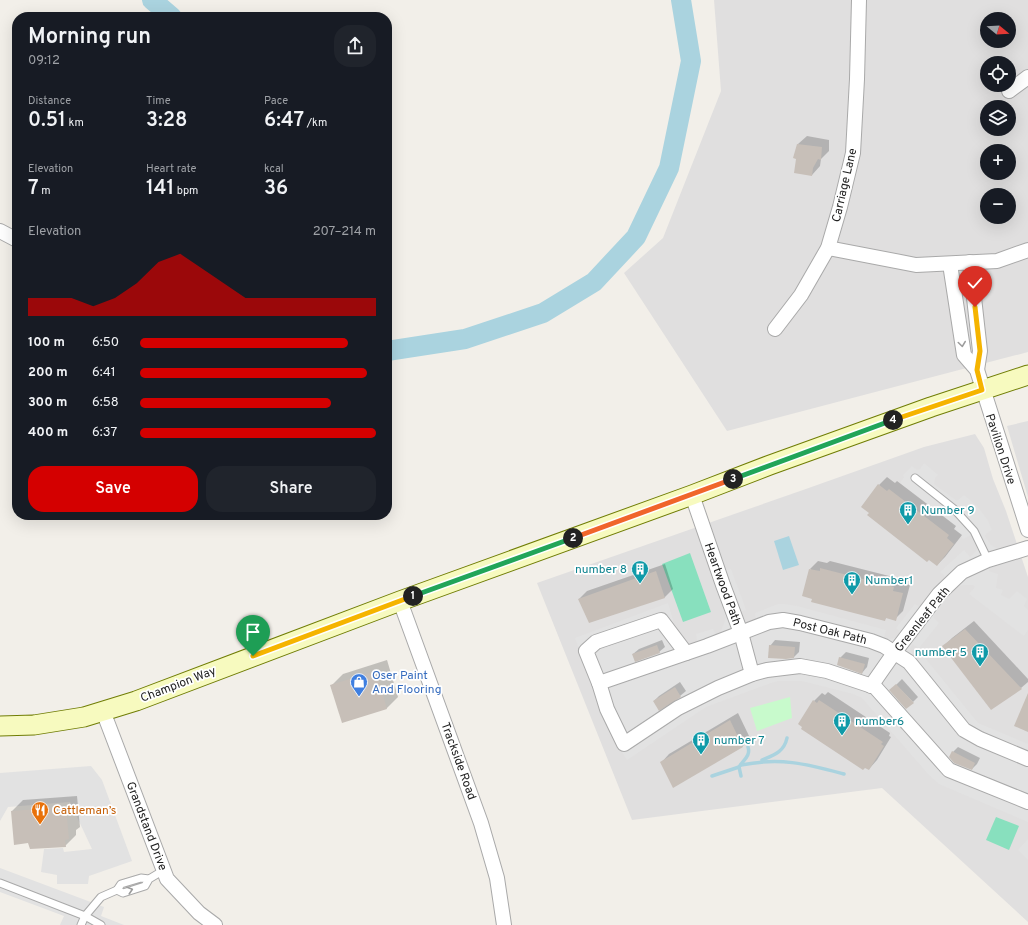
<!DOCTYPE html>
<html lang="en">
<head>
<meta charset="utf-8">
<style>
	body { margin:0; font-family:Overpass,sans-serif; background:#20242c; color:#f1f3f6; height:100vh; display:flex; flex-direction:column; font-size:15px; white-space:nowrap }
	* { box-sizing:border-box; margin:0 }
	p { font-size:13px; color:#9ea1a6 }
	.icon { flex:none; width:22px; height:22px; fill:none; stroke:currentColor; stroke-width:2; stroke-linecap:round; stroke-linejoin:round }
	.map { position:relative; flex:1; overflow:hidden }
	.side { position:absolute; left:12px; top:12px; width:380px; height:508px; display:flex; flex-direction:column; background:#171b24; border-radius:16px; box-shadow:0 4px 16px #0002 }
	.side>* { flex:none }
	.needle { width:26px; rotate:108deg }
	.fabs { position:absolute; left:980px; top:12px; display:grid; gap:8px }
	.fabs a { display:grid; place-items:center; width:36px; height:36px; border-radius:50%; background:#171b24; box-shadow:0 4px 16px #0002; font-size:20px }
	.pin { position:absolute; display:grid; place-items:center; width:34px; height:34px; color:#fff; margin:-41px -17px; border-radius:50% 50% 50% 0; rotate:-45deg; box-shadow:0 0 4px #0007 }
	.pin .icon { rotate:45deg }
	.km { position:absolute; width:20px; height:20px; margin:-10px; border-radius:50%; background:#222; color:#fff; font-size:11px; line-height:20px; text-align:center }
	.round { display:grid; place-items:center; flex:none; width:42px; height:42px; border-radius:16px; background:#20242c }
	.headline { display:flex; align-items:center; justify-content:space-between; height:68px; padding:0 16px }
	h1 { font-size:22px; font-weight:600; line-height:30px }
	.metrics { display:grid; grid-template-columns:repeat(3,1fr); gap:6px; height:68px; padding:4px 16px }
	.metrics div { display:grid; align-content:center }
	.metrics b { font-size:20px; font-weight:600 }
	.metrics small { font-size:11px; font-weight:400 }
	.metrics p { font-size:11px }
	.chart { height:112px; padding:8px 16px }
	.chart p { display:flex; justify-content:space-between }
	.chart svg { width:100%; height:72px; margin-top:4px; fill:#d40000; opacity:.7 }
	.action { display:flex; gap:8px; margin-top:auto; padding:8px 16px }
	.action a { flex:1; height:46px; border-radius:16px; background:#d40000; color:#fff; font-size:16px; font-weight:600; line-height:46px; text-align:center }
	.action a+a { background:#20242c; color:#f1f3f6 }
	ul { padding:0 16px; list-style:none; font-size:13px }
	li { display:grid; grid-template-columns:64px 48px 1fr; align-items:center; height:30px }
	li i { height:10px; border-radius:5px; background:#d40000 }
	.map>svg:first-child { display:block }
	.residential { fill:#e0dfdf; fill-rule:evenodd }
	.park { fill:#c8facc }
	.pitch { fill:#88e0be }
	.parking { fill:#e2e2e2 }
	.water { fill:#aad3df }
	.shadow { fill:#0003 }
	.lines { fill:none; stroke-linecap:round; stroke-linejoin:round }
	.stream { stroke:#aad3df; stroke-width:3.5 }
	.river { stroke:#aad3df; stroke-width:20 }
	.building { fill:#c7bfb8 }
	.service-casing { stroke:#a9a9a9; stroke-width:9 }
	.minor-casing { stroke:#a9a9a9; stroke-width:16 }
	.secondary-casing { stroke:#707d05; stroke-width:21 }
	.service { stroke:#fff; stroke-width:7 }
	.minor { stroke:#fff; stroke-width:14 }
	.secondary { stroke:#f7fabf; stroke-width:19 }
	.oneway { stroke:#9c9c9c }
	.split-1-casing { stroke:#fff; stroke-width:8 }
	.split-2-casing { stroke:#fff; stroke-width:8 }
	.split-3-casing { stroke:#fff; stroke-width:8 }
	.split-4-casing { stroke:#fff; stroke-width:8 }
	.split-5-casing { stroke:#fff; stroke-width:8 }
	.split-1 { stroke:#f5b400; stroke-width:5 }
	.split-2 { stroke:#22a559; stroke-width:5 }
	.split-3 { stroke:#f0652b; stroke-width:5 }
	.split-4 { stroke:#22a559; stroke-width:5 }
	.split-5 { stroke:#f5b400; stroke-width:5 }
	.labels { text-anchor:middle; stroke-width:3.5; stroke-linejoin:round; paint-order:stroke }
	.street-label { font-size:12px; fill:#222; stroke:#fff }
	.culture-label { font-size:12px; fill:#0d838f; stroke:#fff; text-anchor:start }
	.shop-label { font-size:12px; fill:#366cbe; stroke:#fff; text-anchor:start }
	.food-label { font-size:12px; fill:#c56008; stroke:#fff; text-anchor:start }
</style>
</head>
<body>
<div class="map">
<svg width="1028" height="925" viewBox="0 0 1028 925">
	<rect width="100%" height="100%" fill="#f2efe9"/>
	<g class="residential">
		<path d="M 714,0 L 1028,0 L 1028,352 L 727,431 L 624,273 L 663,238 L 721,91 ZM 987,19 L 1009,19 L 1009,41 L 987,41 ZM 987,63 L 1009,63 L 1009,85 L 987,85 ZM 987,107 L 1009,107 L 1009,129 L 987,129 ZM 987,151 L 1009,151 L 1009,173 L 987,173 ZM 987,195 L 1009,195 L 1009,217 L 987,217 Z"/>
		<polygon points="1028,421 1028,497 1007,426"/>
		<polygon points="975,434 984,448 993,479 1006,511 1028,577 1028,922 882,788 632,820 537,583 803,490 924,447"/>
	</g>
	<polygon class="park" points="790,697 792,718 757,731 750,708"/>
	<g class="pitch">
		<polygon points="690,553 711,612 683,622 662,564"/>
		<polygon points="996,817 1019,826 1009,850 986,840"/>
	</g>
	<g class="parking">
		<polygon points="924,463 938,475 935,478 934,484 957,501 964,495 977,506 987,519 992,530 987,533 985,536 991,545 996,548 1001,564 989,568 989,571 998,574 996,588 1003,590 1001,595 1009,599 1017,591 1027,599 1024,606 1028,610 1028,630 1024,636 969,594 975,587 973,585 963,585 957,587 951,593 933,617 939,623 919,648 912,644 910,649 914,657 921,653 978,723 1028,744 1028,822 939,784 929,775 862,698 853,694 802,681 778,681 771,683 706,707 627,760 613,738 606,724 575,638 668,603 677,634 683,641 688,643 696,643 697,638 696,634 713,629 716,635 720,634 726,618 710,574 731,569 746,610 740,612 742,620 746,622 753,623 756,621 755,613 778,604 784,604 797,606 886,630 884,637 889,639 900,637 902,634 896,628 915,604 921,608 945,579 944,575 940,572 964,550 970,557 977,550 977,546 971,535 963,539 951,522 900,483 904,477 903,475 912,466 917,470 920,469"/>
		<polygon points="91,766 102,780 132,861 89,876 88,884 57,884 57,875 41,872 44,849 63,848 64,852 92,849 70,802 8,807 0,821 0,773"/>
		<polygon points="1028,839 1028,860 1018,850"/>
		<polygon points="0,868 104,907 101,916 124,925 60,925 64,916 0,892"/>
	</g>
	<polygon class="water" points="789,536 799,565 783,570 774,541"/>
	<g class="shadow">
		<polygon points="807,136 829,140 829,151 821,159 820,166 812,175 798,144"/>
		<polygon points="887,477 895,483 897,481 956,526 954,529 962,535 945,557 937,565 879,485"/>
		<polygon points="818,561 827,563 830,561 901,579 901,583 910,585 903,611 895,619 887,617 884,620 810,569"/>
		<polygon points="665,564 673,589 665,597 590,622 579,599 587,591"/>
		<polygon points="974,621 1028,679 1028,682 1021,688 944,646 952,638"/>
		<polygon points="662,640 665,647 659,652 633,654 639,649"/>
		<polygon points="775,640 800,642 799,652 794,657 770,646"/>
		<polygon points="846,652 869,658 867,667 862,673 840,658"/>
		<polygon points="387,660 398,697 387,708 343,721 332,685 343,674"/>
		<polygon points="902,679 918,697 913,702 896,685"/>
		<polygon points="680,682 686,691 680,696 654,701 659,696"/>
		<polygon points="828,692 890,733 889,736 891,737 877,760 869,769 814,701 822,693 825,695"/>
		<polygon points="738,713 750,738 742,747 661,763 669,754"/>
		<polygon points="958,747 980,758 977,764 972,769 953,752"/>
		<polygon points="77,796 80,827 76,830 76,835 65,846 29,842 12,811 23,800"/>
	</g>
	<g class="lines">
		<g class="stream">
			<path d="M 762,760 C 774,755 784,752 787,738"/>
			<path d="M 741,765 C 781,757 806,764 844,774"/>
			<polyline points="712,776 739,767"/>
			<path d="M 741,776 L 739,767 C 743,760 751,756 748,747"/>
		</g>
		<g class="river">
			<polyline points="152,0 172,17"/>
			<polyline points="387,351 465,339 543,313 594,282 636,237 669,168 691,61 681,0"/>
		</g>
	</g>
	<g class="building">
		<polygon points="797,144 822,147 821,160 818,159 813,168 812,176 794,173 796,159 793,158"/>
		<polygon points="878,484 887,491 889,489 949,535 947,538 954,544 937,566 929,560 927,562 867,515 869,513 861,507"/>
		<polygon points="820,568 894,587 893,591 903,593 896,621 886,618 885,621 811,602 812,599 802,596 809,569 820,571"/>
		<polygon points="656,571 665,598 589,623 578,599"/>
		<polygon points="965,629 1022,689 991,710 942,646"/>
		<polygon points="657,645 660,653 635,662 632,654"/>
		<polygon points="769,645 795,647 794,658 786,659 768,658"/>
		<polygon points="839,657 865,664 862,674 837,665"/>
		<polygon points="376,671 387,709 342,723 330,685"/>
		<polygon points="896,684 914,703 906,709 889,690"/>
		<polygon points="675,687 681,697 659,711 653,701"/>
		<polygon points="1028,693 1028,732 1014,726"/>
		<polygon points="813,700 817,703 819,700 883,742 881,744 884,746 869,770 865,768 863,770 801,729 802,727 798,724"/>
		<polygon points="730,720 743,747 673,788 660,762"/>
		<polygon points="952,751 975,763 972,770 954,763 949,757"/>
		<polygon points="66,807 69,839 65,840 66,847 30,849 28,843 14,845 11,811"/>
	</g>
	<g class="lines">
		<g class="service-casing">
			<g id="service">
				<polyline points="915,478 954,509 974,531 988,560"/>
				<polyline points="149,879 141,878 121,884 117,890 123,893 145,886 149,879 164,870"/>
				<polyline points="0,883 85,916 101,925"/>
				<polyline points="81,925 85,916 101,897 117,890"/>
			</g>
		</g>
		<g class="minor-casing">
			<g id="minor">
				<polyline points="1009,91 1028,77"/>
				<polyline points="0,231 17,240"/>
				<polyline points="828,248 916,265 997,261 1028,250"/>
				<polyline points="970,262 980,351 977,370"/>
				<polyline points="950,264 964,355 977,370 1028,530"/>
				<polyline points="775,329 801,295 828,248 840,207 853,153 857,79 859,0"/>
				<polyline points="692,495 723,585 741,633 752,674"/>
				<polyline points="400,601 481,823 497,878 504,925"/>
				<polyline points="686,653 661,620 596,642 586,651 599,683 607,709 624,744 678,708 718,688 752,674 767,670 800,666 827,671 875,687 949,770 1028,802"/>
				<polyline points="599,683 707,646 769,622 783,620 800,623 871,641 884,646 909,662 964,730 980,739 1028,759"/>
				<polyline points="871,686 894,653 939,594 962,572 988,560 1028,548"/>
				<polyline points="103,711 167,879 199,913 215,925"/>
			</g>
		</g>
		<g class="secondary-casing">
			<polyline id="secondary" points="0,726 34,725 84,717 136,701 400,601 692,495 770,465 931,407 1028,375"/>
		</g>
		<use href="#service" class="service"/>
		<use href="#minor" class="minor"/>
		<use href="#secondary" class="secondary"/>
	</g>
	<defs><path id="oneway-chevron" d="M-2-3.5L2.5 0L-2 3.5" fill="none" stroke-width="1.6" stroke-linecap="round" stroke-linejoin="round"/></defs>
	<g class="oneway">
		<use href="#oneway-chevron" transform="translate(962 344) rotate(82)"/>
		<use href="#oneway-chevron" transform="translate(130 890) rotate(-18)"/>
	</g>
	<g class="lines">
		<g class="split-1-casing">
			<polyline id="split-1" points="253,656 413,596"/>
		</g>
		<g class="split-2-casing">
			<polyline id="split-2" points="413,596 573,538"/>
		</g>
		<g class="split-3-casing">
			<polyline id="split-3" points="573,538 733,479"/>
		</g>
		<g class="split-4-casing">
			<polyline id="split-4" points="733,479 893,420"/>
		</g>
		<g class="split-5-casing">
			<polyline id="split-5" points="893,420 982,390 977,370 980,351 975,307"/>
		</g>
		<use href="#split-1" class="split-1"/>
		<use href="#split-2" class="split-2"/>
		<use href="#split-3" class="split-3"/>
		<use href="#split-4" class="split-4"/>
		<use href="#split-5" class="split-5"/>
	</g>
	<defs>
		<g id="building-pin" transform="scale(0.9)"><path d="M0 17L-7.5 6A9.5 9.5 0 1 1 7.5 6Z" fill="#0f9aa8" stroke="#fff"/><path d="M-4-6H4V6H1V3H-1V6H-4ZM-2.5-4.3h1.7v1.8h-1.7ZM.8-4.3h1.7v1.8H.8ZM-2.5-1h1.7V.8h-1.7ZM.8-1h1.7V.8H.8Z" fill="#fff"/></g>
		<g id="shop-pin" transform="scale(0.9)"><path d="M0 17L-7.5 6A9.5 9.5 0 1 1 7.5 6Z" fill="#3f7fe0" stroke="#fff"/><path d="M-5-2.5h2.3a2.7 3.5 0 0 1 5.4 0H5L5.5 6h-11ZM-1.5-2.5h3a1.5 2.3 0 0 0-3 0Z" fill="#fff"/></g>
		<g id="restaurant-pin" transform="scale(0.9)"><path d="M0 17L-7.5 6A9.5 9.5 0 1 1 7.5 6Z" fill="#e8710a" stroke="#fff"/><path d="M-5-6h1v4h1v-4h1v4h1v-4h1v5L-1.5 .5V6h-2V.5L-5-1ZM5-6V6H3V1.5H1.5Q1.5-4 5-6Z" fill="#fff"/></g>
	</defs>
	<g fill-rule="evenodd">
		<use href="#building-pin" x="908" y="510"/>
		<use href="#building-pin" x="640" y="569"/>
		<use href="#building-pin" x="852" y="580"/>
		<use href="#building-pin" x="980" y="652"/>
		<use href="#shop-pin" x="359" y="682"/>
		<use href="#building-pin" x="842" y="721"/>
		<use href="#building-pin" x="701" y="740"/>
		<use href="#restaurant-pin" x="40" y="810"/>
	</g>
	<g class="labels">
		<g class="street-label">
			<text transform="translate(844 185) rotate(-77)" y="4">Carriage Lane</text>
			<text transform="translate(1001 449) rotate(72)" y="4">Pavilion Drive</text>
			<text transform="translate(723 584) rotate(70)" y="4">Heartwood Path</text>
			<text transform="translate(922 619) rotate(-51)" y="4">Greenleaf Path</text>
			<text transform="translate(830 631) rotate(14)" y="4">Post Oak Path</text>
			<text transform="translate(178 684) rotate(-21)" y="4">Champion Way</text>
			<text transform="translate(459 761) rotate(70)" y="4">Trackside Road</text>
			<text transform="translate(147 826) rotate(69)" y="4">Grandstand Drive</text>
		</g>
		<g class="culture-label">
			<text x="921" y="514">Number 9</text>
			<text x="627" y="573" text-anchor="end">number 8</text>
			<text x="865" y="584">Number1</text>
			<text x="967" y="656" text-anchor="end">number 5</text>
			<text x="855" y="725">number6</text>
			<text x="714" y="744">number 7</text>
		</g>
		<g class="shop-label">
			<text x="372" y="679">Oser Paint<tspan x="372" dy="14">And Flooring</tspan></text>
		</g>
		<g class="food-label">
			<text x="53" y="814">Cattleman’s</text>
		</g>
	</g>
</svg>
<div class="fabs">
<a><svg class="needle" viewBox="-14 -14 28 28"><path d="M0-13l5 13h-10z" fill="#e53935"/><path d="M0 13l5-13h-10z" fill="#9ea1a6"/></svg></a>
<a><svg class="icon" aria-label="locate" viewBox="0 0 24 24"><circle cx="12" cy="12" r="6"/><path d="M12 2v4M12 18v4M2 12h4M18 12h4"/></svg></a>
<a><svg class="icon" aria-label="layers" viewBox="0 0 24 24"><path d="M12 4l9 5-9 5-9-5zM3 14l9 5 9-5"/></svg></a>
<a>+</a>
<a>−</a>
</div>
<div class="pin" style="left:253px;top:656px;background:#1e9e55"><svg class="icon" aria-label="arrive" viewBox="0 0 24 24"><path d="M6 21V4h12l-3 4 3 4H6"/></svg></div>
<div class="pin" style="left:975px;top:307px;background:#d93025"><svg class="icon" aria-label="check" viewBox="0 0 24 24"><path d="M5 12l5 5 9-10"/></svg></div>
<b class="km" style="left:413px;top:596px">1</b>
<b class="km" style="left:573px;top:538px">2</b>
<b class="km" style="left:733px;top:479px">3</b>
<b class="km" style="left:893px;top:420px">4</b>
<section class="side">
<div class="headline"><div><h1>Morning run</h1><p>09:12</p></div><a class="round"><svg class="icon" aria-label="share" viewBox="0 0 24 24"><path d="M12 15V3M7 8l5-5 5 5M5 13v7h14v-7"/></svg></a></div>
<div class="metrics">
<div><p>Distance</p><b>0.51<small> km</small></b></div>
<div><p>Time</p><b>3:28</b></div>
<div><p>Pace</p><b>6:47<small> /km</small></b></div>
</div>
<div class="metrics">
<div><p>Elevation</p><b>7<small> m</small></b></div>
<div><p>Heart rate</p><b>141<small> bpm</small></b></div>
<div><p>kcal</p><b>36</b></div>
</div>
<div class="chart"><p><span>Elevation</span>207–214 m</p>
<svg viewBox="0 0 160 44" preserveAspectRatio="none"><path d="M0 44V33L10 33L20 33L30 38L40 33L50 24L60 11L70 6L80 15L90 24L100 33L110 33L120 33L130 33L140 33L150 33L160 33V44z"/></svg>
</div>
<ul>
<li><b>100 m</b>6:50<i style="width:88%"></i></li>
<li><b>200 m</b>6:41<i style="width:96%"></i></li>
<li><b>300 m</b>6:58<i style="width:81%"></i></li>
<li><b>400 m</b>6:37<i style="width:100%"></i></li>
</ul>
<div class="action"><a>Save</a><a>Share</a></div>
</section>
</div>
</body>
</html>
